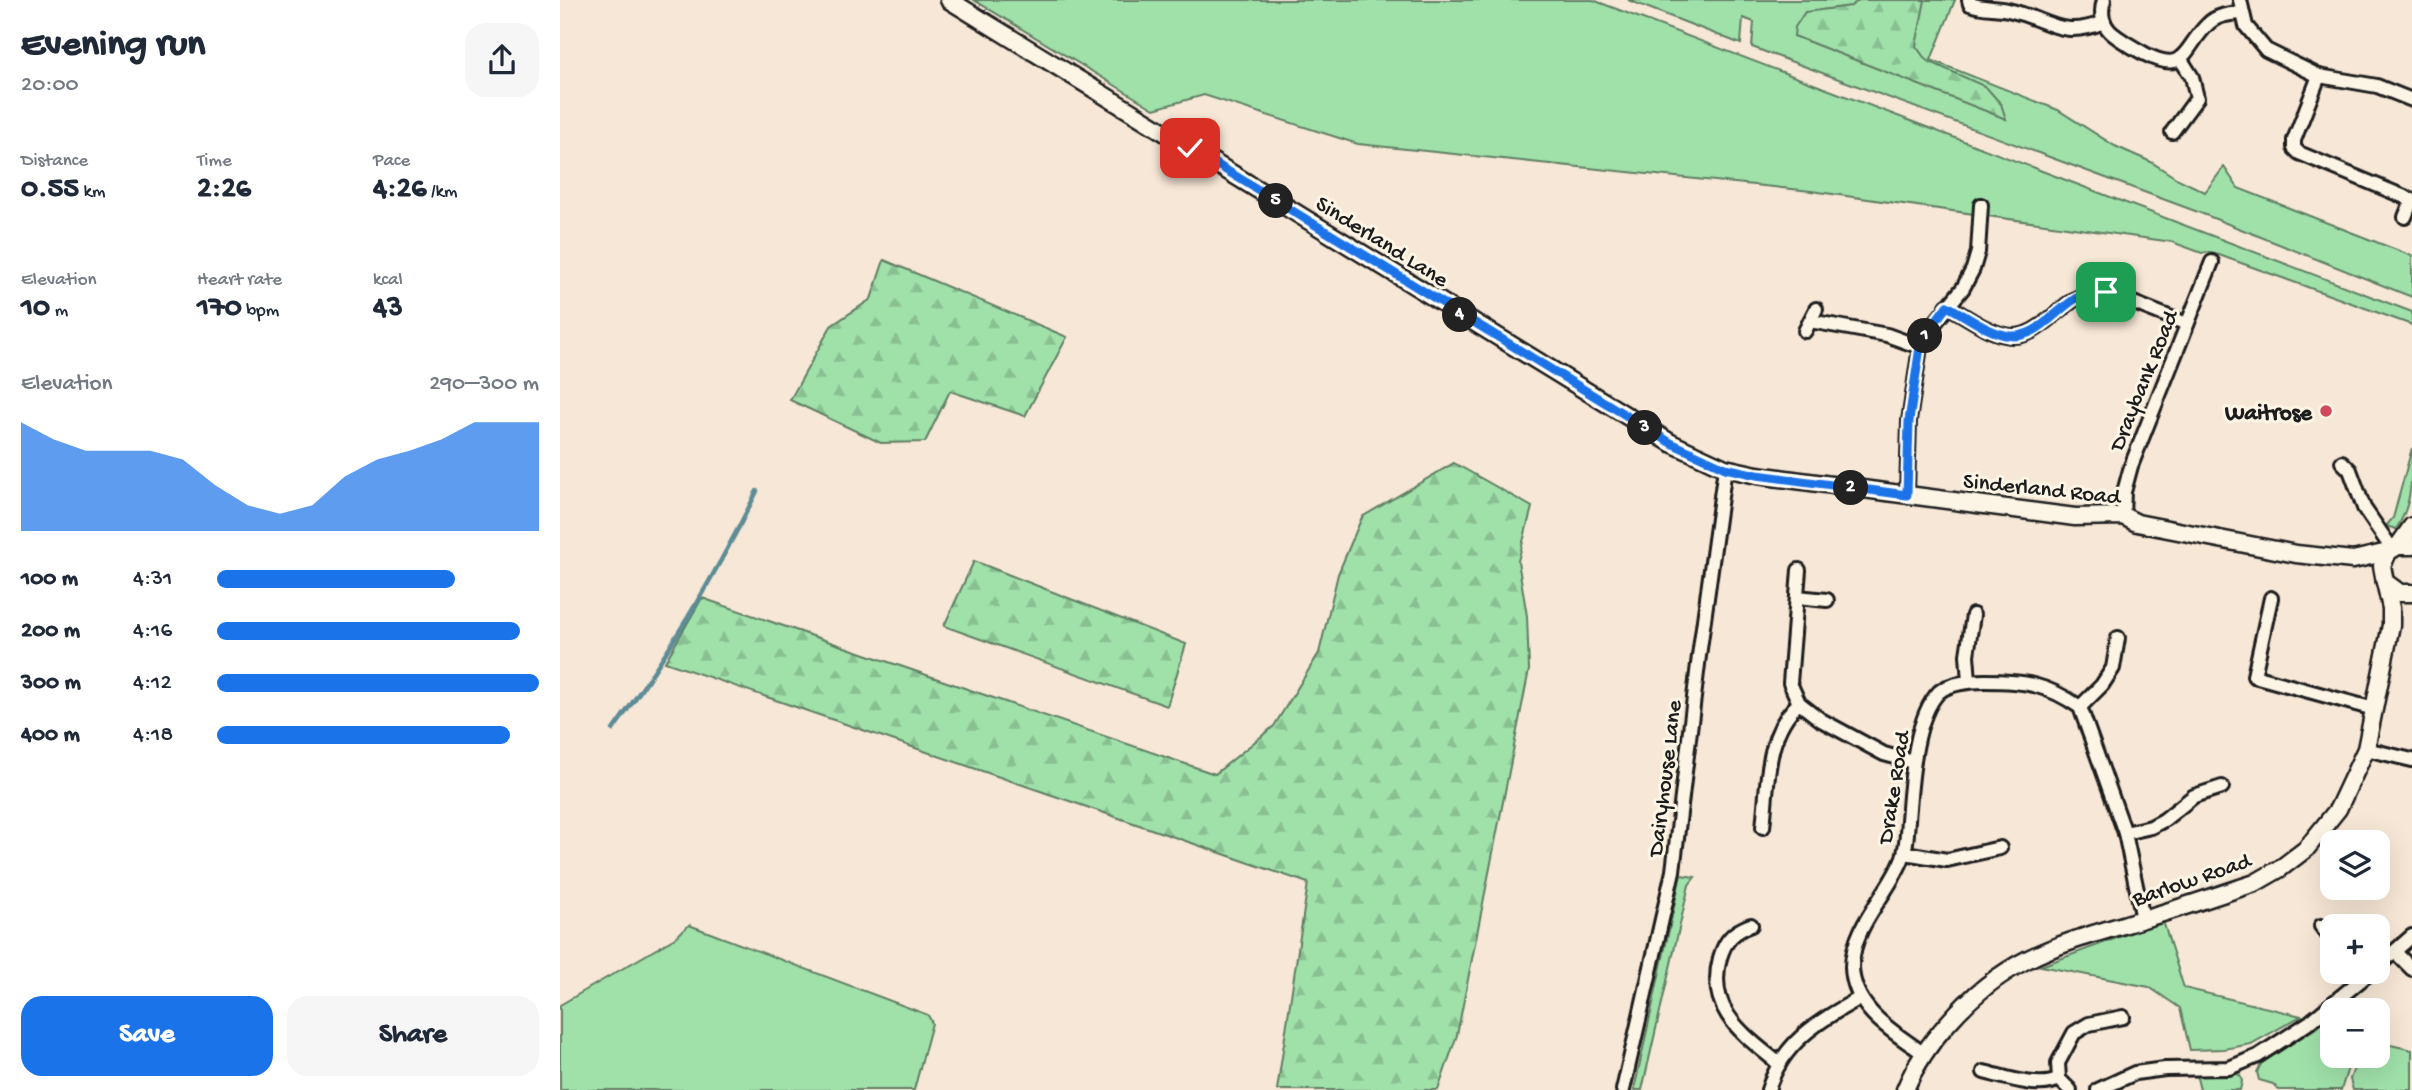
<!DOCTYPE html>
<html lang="en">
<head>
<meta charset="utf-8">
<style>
	body { margin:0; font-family:"Gochi Hand",sans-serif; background:#f6f6f7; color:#1f2937; height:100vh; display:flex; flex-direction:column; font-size:26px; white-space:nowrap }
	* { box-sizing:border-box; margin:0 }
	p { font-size:23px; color:#747a83 }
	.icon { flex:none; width:38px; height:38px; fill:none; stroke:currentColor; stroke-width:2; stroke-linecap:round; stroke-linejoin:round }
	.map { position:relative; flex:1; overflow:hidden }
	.sheet { display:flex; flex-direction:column; background:#fff; width:560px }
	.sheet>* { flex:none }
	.controls { position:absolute; left:1760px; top:830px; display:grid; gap:14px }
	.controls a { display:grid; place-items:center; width:70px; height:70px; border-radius:14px; background:#fff; box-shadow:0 7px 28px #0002; font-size:35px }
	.pin { position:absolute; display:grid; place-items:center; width:60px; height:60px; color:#fff; margin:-30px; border-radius:14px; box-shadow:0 4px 10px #0006 }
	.km { position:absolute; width:35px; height:35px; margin:-18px; border-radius:50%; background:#222; color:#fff; font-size:19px; line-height:35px; text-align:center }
	.round { display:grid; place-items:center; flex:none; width:74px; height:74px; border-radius:21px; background:#f6f6f7 }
	.overview { display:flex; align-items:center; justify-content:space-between; height:119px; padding:0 21px }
	h1 { font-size:38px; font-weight:800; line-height:52px }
	.stats { display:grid; grid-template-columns:repeat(3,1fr); gap:10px; height:119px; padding:7px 21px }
	.stats div { display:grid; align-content:center }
	.stats b { font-size:30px; font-weight:800 }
	.stats small { font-size:19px; font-weight:400 }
	.stats p { font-size:19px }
	.chart { height:196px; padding:14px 21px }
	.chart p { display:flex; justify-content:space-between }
	.chart svg { width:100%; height:126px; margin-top:7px; fill:#1a73e8; opacity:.7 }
	.action { display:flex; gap:14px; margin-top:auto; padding:14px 21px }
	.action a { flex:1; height:80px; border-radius:21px; background:#1a73e8; color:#fff; font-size:28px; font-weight:800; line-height:80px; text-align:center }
	.action a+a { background:#f6f6f7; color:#1f2937 }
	ul { padding:0 21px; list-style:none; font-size:23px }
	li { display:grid; grid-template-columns:112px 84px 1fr; align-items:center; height:52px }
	li i { height:18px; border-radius:9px; background:#1a73e8 }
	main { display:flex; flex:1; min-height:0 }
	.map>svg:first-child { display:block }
	.green { fill:#a0e1aa; stroke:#5e7e63; stroke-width:2 }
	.forest { fill:url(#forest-firs); stroke:#5e7e63; stroke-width:2 }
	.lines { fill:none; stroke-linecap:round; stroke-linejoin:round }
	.stream { stroke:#5d8c96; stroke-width:4.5 }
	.street-casing { stroke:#1c1c1c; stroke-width:18 }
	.secondary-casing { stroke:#1c1c1c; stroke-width:21 }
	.street { stroke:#fcf5e5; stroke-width:12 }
	.secondary { stroke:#fcf5e5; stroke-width:16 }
	.route-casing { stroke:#fff; stroke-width:14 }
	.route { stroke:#1a73e8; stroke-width:9 }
	.poi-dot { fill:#d1495b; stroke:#fcf5e5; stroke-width:2.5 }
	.labels { text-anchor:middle; stroke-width:6; stroke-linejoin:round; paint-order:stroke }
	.street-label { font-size:23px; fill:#1c1c1c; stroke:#fcf5e5 }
	.poi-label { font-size:23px; font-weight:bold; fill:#1c1c1c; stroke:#fcf5e5; text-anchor:end }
</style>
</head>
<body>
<main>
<section class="sheet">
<div class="overview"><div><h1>Evening run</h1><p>20:00</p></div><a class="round"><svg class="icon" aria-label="share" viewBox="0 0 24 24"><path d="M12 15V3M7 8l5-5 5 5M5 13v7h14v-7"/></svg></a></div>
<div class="stats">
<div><p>Distance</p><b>0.55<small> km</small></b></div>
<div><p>Time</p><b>2:26</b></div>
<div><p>Pace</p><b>4:26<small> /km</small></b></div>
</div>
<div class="stats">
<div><p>Elevation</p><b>10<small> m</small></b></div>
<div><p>Heart rate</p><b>170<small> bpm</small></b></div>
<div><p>kcal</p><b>43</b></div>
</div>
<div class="chart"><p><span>Elevation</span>290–300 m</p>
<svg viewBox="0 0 160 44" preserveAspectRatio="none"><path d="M0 44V6L10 12L20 16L30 16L40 16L50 19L60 28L70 35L80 38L90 35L100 25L110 19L120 16L130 12L140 6L150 6L160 6V44z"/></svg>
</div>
<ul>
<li><b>100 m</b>4:31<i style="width:74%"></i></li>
<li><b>200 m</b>4:16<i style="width:94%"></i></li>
<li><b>300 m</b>4:12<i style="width:100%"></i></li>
<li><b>400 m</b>4:18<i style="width:91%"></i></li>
</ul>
<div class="action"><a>Save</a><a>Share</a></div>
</section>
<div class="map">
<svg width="1852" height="1090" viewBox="0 0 1852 1090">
	<defs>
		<pattern id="forest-firs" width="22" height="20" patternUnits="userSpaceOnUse" patternTransform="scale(1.75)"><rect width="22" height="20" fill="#a0e1aa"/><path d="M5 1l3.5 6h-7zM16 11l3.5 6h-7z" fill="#89c092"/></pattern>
	</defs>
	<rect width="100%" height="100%" fill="#f7e7d6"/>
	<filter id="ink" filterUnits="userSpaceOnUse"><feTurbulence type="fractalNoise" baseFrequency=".0143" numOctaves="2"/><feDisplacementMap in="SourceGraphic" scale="14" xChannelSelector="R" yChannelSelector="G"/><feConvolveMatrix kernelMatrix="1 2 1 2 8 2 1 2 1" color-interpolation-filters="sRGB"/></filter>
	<g filter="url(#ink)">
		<g class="green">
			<polygon points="414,0 1033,0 1852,312 1852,325 1659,255 1647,252 1642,253 1612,242 1251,191 798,144 644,95 594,109"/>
			<polygon points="1068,0 1395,0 1371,60 1498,110 1555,146 1591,162 1616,178 1645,192 1664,167 1678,188 1852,256 1852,297 1638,212 1192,47 1194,22 1183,18 1181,44"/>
			<path d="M 1852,448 C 1852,478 1852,506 1836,529 L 1826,526 L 1833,518 Z"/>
			<polygon points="1121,875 1135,877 1129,885 1082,1090 1074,1090"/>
			<polygon points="1603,921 1624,988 1741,1016 1691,1044 1664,1049 1630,1050 1620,1008 1589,987 1481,966"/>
			<polygon points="129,925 368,1015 372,1023 354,1090 0,1090 0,1005 115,938"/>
			<polygon points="1760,1021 1773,1024 1773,1055 1792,1055 1781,1090 1719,1090 1713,1084 1699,1080 1697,1072 1702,1062"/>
			<polygon points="1818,1042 1852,1050 1852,1090 1793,1090 1790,1079 1799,1055 1818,1055"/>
			<polygon points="1673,1073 1680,1075 1682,1081 1680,1090 1640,1090 1636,1074"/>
		</g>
		<g class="forest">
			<polygon points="1299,0 1365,0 1356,46 1366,60 1426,87 1441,104 1446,119 1234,36 1235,27 1245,12 1291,6"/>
			<polygon points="324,260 507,337 465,416 390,391 365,442 321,443 230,400 271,326 311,299"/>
			<polygon points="894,463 972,507 958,561 967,616 969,670 897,1035 878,1090 717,1090 748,883 105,662 142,598 655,774 714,726 759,653 778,574 802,517"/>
			<polygon points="414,561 626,644 607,706 384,626"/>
		</g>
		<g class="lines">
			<path class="stream" d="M 53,730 C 108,654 156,575 197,491"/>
			<g class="street-casing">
				<g id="street">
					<path d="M 1409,0 L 1410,4 C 1424,9 1434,7 1448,10 C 1489,19 1500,40 1544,22"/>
					<path d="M 1544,0 C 1540,13 1542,25 1553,34 C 1563,42 1574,48 1585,54 C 1626,75 1623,49 1647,25 C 1656,15 1669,14 1681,13"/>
					<polyline points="1680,0 1686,26 1706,50 1759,76 1817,86 1852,100"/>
					<polyline points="1759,76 1734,140 1734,148 1739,153 1852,200"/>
					<polyline points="1612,132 1637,98 1632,77 1620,58"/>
					<polyline points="1845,217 1852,200"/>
					<path d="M 1387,306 C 1405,315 1425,331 1445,335 C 1473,342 1494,312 1515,299 C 1524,294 1536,292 1546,292 L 1627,324"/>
					<polyline points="1250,321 1327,335 1360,347"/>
					<polyline points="1245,331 1256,309"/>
					<polyline points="1782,462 1790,470 1804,508 1832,549"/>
					<polyline points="1347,495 1349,421 1360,347 1366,334 1403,288 1413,269 1418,252 1421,205"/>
					<polyline points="1563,516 1564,492 1571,466 1652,262"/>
					<polyline points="1239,570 1230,683 1239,703 1261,720 1324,754 1353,762"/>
					<polyline points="1237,597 1267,600"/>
					<polyline points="1711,598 1694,676 1814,709"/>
					<polyline points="1409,681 1407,655 1413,615"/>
					<polyline points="1520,707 1542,685 1553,668 1558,638"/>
					<polyline points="1806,749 1852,760"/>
					<path d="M 1203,827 C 1208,785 1205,733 1239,703"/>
					<polyline points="1565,833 1591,827 1604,820 1634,796 1662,787"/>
					<polyline points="1345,853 1387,860 1440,848"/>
					<path d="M 1191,925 C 1174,931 1165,940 1160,958 C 1146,1010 1183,1034 1218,1063"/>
					<polyline points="1761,926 1773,941"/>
					<polyline points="1835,952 1852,969"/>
					<polyline points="1818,966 1852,936"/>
					<path d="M 1363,1053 C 1333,1032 1293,1009 1292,967 C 1292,925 1330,893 1343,857 C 1347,845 1347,831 1348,820 C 1351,785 1354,717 1379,692 C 1389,683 1412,681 1425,681 C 1465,681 1486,684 1520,707 L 1565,833 L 1583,919"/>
					<path d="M 1424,1072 C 1444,1077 1481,1090 1499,1079"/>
					<polyline points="1063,1090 1113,871 1139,656 1165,468"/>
					<path d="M 1208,1090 C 1222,1042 1259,1021 1300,998"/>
					<polyline points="1510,1090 1499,1079 1498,1063 1514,1033 1529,1024 1563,1017"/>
					<polyline points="1538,1090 1575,1073 1605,1069 1669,1068 1698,1056 1750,1022 1812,971"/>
				</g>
			</g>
			<g class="secondary-casing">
				<g id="secondary">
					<polyline points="389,0 1111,443 1165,468 1197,475 1515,517 1563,516 1577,523 1736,554 1793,560 1828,552 1838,546 1852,546"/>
					<polyline points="1838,546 1852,526"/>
					<polyline points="1828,552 1822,566 1825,582 1840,593 1852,593"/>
					<path d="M 1345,1090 C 1355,1065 1370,1043 1388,1023 C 1447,955 1501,944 1583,919 C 1621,908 1658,895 1695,883 L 1721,868 L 1746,849 L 1778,809 L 1806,749 L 1831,625 L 1831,608 L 1825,582"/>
				</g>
			</g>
			<use href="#street" class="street"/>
			<use href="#secondary" class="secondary"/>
		</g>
	</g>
	<g class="lines" filter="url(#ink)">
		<g class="route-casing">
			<path id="route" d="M 630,148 L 1111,443 L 1165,468 L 1197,475 L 1347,495 L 1349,421 L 1360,347 L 1366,334 L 1387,306 C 1405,315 1425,331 1445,335 C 1474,342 1494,312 1515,299 C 1524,294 1536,292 1546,292"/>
		</g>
		<use href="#route" class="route"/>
	</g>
	<circle class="poi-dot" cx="1766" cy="411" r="7"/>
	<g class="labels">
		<g class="street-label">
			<text transform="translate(823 240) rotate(32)" y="8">Sinderland Lane</text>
			<text transform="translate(1582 380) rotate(-68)" y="8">Draybank Road</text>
			<text transform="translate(1482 487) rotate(6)" y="8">Sinderland Road</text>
			<text transform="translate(1103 778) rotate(-83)" y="8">Dairyhouse Lane</text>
			<text transform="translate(1332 787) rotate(-81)" y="8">Drake Road</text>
			<text transform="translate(1631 878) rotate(-19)" y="8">Barlow Road</text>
		</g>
		<g class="poi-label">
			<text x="1752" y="419">Waitrose</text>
		</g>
	</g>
</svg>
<div class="controls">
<a><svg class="icon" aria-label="layers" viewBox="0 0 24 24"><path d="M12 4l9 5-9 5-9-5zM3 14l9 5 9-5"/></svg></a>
<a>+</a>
<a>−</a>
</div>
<div class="pin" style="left:1546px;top:292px;background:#1e9e55"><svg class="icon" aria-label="arrive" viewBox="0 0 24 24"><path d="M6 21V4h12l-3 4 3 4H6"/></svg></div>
<div class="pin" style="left:630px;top:148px;background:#d93025"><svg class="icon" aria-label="check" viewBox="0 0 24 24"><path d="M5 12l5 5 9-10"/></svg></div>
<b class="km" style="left:1365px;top:336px">1</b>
<b class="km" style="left:1291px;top:488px">2</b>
<b class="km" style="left:1085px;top:428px">3</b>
<b class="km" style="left:900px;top:315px">4</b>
<b class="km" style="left:716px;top:201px">5</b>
</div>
</main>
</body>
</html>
